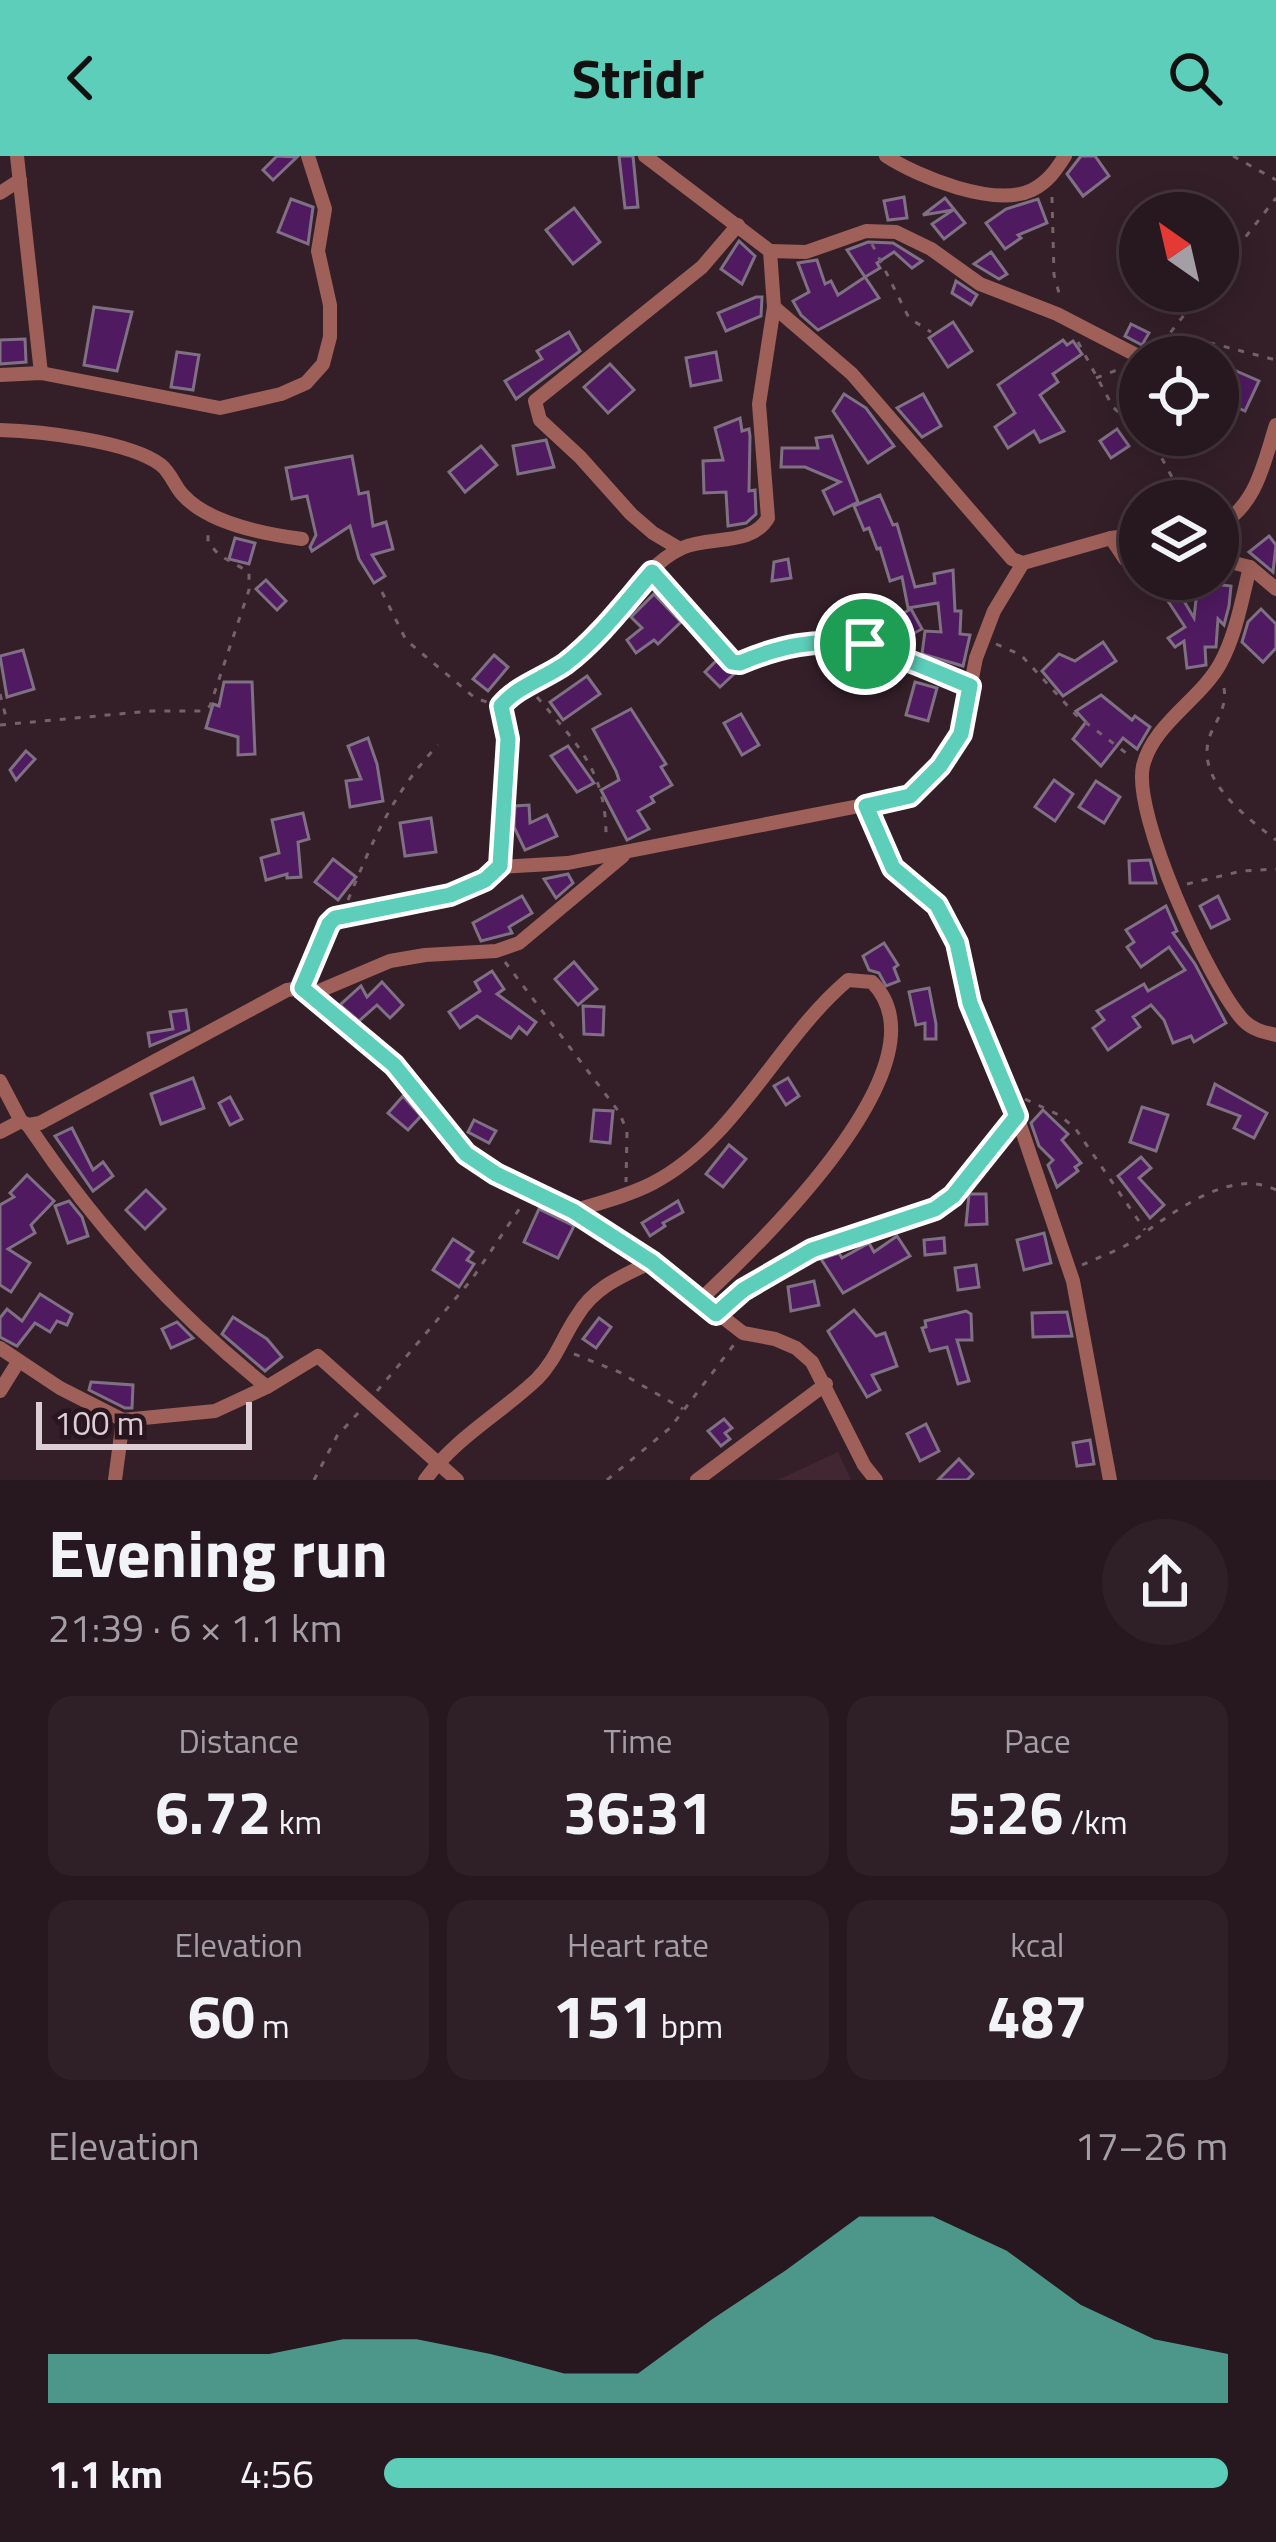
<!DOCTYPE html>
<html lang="en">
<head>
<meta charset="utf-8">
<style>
	body { margin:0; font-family:"Titillium Web",sans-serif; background:#2f2027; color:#f1f3f6; height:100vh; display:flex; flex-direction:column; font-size:45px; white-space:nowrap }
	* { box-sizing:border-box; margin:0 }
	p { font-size:39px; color:#a49fa4 }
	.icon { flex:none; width:66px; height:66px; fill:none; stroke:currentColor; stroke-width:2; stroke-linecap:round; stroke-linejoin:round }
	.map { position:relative; height:1324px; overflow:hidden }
	.sheet { display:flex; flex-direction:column; background:#27171e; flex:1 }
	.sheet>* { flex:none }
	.needle { width:78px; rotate:326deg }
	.tools { position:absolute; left:1119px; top:36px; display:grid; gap:24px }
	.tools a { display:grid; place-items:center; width:120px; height:120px; border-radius:50%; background:#27171e; box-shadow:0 6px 30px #0003,0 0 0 3px #43363c; font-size:60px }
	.scale { position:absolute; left:36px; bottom:30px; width:216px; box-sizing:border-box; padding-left:12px; border:6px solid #ddced4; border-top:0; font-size:33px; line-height:42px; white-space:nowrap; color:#ddced4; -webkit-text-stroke:9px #29151f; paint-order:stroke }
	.pin { position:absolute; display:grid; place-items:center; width:102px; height:102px; color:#fff; margin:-51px; border:6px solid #fff; border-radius:50%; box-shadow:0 3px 12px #0007 }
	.round { display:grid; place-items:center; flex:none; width:126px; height:126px; border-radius:63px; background:#2f2027 }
	.overview { display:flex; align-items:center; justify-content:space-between; height:204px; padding:0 48px }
	h1 { font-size:66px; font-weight:700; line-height:90px }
	.figures { display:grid; grid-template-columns:repeat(3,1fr); gap:18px; height:204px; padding:12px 48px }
	.figures div { display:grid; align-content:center; border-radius:24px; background:#2f2027; text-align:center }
	.figures b { font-size:60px; font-weight:700 }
	.figures small { font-size:33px; font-weight:400 }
	.figures p { font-size:33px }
	.chart { height:336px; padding:24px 48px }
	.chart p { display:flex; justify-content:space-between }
	.chart svg { width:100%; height:216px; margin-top:12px; fill:#5dceb9; opacity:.7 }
	ul { padding:0 48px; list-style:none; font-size:39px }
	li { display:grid; grid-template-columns:192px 144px 1fr; align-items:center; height:90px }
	li i { height:30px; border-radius:15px; background:#5dceb9 }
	header { display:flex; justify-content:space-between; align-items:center; height:156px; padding:0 48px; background:#5dceb9; color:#111; font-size:54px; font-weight:700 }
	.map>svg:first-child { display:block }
	.built { fill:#422733 }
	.building { fill:#4f1a60; stroke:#7f7084; stroke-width:3 }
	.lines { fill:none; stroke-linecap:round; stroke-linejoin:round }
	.path { stroke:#75626a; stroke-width:3; stroke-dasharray:6 9; stroke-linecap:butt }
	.street { stroke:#9f6059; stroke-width:14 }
	.route-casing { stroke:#fff; stroke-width:24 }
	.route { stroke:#5dceb9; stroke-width:15 }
</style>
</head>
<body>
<header><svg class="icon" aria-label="back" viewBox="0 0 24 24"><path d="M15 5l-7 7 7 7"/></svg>Stridr<svg class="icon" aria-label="search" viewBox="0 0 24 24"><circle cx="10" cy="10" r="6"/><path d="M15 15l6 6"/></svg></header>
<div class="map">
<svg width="1276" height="1324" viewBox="0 0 1276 1324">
	<rect width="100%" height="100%" fill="#341f28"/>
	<polygon class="built" points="838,1296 851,1324 778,1324 795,1316"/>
	<g class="building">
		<polygon points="277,0 297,1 273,24 263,14"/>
		<polygon points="619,0 633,0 638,51 625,52"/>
		<polygon points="1081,0 1095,0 1109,20 1083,40 1067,18"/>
		<polygon points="904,41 907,62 888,64 884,45"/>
		<polygon points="945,42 965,67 944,83 932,68 953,54 923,59"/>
		<polygon points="291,43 313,51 308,88 278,76"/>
		<polygon points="1038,43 1047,67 1018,79 1021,82 1005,93 986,67 1006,53"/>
		<polygon points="574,52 600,86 573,108 546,74"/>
		<polygon points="739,85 755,100 742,128 721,113"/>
		<polygon points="868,86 893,87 922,105 912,112 894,96 877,107 880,112 865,121 847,94"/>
		<polygon points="991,96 1007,118 999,123 974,108"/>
		<polygon points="817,104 825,128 831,125 838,139 865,121 879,142 818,174 801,159 793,145 809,136 798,107"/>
		<polygon points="956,125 977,139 971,149 952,137"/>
		<polygon points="756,141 762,141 761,160 726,175 718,157"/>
		<polygon points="94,151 132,156 117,215 84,209"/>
		<polygon points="953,166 972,195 948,211 929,182"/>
		<polygon points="1131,168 1149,177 1142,189 1125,180"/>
		<polygon points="569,176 580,195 516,243 505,225 542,203 537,195"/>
		<polygon points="25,183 26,206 0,208 0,184"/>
		<polygon points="1063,184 1067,189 1073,185 1082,198 1053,218 1058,226 1040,239 1064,275 1040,286 1034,275 1008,292 995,271 1015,257 998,229"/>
		<polygon points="177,196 199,199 193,234 171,231"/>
		<polygon points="716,196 721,224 691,230 686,202"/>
		<polygon points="1218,207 1259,225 1245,255 1218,243"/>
		<polygon points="610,208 634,234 608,257 584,231"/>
		<polygon points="844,238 866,252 894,290 868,307 833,255"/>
		<polygon points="923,238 941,270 922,281 897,252"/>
		<polygon points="740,262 742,275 749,273 750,280 749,335 755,334 756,358 746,367 728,370 726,336 704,337 703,305 723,304 715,272"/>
		<polygon points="1117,273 1129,290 1111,302 1100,285"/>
		<polygon points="832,280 858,346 834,358 823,335 840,326 805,311 781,311 782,292 818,292 816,282"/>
		<polygon points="546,284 554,311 518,318 513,290"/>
		<polygon points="481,290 497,309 465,336 449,316"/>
		<polygon points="352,300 359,338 368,336 373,370 386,366 393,393 372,399 385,420 374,427 359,403 350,370 312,395 310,391 316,379 307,340 292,343 286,312"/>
		<polygon points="880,339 893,369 897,368 915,431 935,427 934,418 953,414 955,455 961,455 960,478 970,479 963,510 922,498 925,475 941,476 938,447 908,452 902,421 890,425 880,392 877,393 869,372 864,374 854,350"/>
		<polygon points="1269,380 1276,389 1273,416 1249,396"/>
		<polygon points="235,382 255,387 249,408 229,403"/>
		<polygon points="788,403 791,422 772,425 774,406"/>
		<polygon points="266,424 286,445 277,454 256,433"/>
		<polygon points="1198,426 1231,430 1229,450 1224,469 1218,463 1216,491 1205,491 1206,509 1187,512 1184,485 1175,491 1168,482 1185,471 1166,442 1178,435 1194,462"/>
		<polygon points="654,438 681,466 658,488 654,484 636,497 627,484 642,472 631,461"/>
		<polygon points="911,453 922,473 907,481 896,461"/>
		<polygon points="1261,453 1276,468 1276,492 1263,506 1242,486 1248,466"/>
		<polygon points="1103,486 1116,505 1063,540 1042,515 1059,498 1075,505"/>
		<polygon points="23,494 34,533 7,541 0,500"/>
		<polygon points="494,499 508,511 488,535 473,523"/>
		<polygon points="716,505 734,518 720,531 705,516"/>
		<polygon points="587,520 600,538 563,564 550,546"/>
		<polygon points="224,526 252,526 255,598 238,599 238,581 206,572 213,548 219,550"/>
		<polygon points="915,526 937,532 928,565 906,559"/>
		<polygon points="1101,539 1132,564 1135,560 1150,571 1137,593 1123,582 1101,610 1073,583 1086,566 1076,555"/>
		<polygon points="631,553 666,608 661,611 672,629 651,641 654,646 638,655 649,673 627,684 601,634 619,624 616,615 593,573"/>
		<polygon points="741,558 759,589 742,599 724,567"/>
		<polygon points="368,582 377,608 383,645 350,651 346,625 361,623 348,590"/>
		<polygon points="568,590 594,627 577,636 551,600"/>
		<polygon points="26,595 35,603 16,624 10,614"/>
		<polygon points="1054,624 1073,638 1055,665 1035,651"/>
		<polygon points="1096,625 1120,641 1104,667 1079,651"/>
		<polygon points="529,649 530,667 547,659 557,680 525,694 514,671 515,650"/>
		<polygon points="303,657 309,683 298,686 301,721 287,722 287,718 266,724 261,702 279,697 272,664"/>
		<polygon points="431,662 436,696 405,700 400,667"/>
		<polygon points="333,703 356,721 338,744 315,726"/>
		<polygon points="1150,704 1156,727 1130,727 1129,705"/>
		<polygon points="568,718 573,727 556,742 544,723"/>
		<polygon points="522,740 532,757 509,771 512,777 481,785 473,767"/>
		<polygon points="1218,740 1229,763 1211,772 1200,750"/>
		<polygon points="1166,750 1177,775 1173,777 1195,808 1226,867 1194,886 1191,880 1173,887 1164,864 1151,849 1133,861 1140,871 1108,894 1093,872 1104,864 1097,855 1144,828 1148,835 1185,814 1169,791 1141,811 1127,791 1134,786 1126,774"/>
		<polygon points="884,787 898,809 894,812 899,825 886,830 879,817 869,814 863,800"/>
		<polygon points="574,806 597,833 578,849 555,823"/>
		<polygon points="492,815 504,833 497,838 536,866 527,878 519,871 511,882 477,860 460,872 449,856 480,835 475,826"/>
		<polygon points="382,826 403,849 390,862 377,849 359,865 340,849 361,830 367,841"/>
		<polygon points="929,832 936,868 936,883 925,883 925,867 916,869 909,836"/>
		<polygon points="583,850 604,851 603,879 584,878"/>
		<polygon points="186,854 189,874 150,890 148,877 173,873 170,856"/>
		<polygon points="193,922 204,952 161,968 151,938"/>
		<polygon points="788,922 799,940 786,949 774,930"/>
		<polygon points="1215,928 1267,957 1254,982 1234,972 1240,960 1208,948"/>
		<polygon points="403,940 421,960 408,974 388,957"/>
		<polygon points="230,941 242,963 230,969 219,947"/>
		<polygon points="1142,951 1168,959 1156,995 1130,986"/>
		<polygon points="594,954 613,955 610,987 591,985"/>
		<polygon points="1043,954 1068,978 1062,984 1081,1007 1075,1011 1078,1015 1057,1031 1048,1009 1053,1004 1039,990 1031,967"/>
		<polygon points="474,964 496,975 489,987 468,976"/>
		<polygon points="72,972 93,1014 103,1006 113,1020 93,1035 55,980"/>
		<polygon points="729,989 746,1003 723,1031 706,1018"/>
		<polygon points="1141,1001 1151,1012 1139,1022 1164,1049 1150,1062 1118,1020"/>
		<polygon points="27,1019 54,1045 31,1069 35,1077 8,1093 30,1107 11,1136 0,1129 0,1049 14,1041 10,1037"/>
		<polygon points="146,1034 165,1053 145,1073 126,1054"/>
		<polygon points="969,1038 986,1038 987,1068 966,1069"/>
		<polygon points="69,1045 82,1061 88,1080 68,1087 55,1050"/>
		<polygon points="678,1045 683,1056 663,1067 665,1070 650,1080 642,1067"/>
		<polygon points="539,1053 574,1070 558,1102 524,1086"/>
		<polygon points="1044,1077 1051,1107 1024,1114 1017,1084"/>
		<polygon points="897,1080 910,1100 843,1137 821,1103 839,1097 842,1102 869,1087 874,1096"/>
		<polygon points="944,1082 945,1097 925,1099 924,1084"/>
		<polygon points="453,1083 473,1096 467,1104 474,1108 459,1131 433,1114"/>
		<polygon points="976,1109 979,1131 958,1134 955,1112"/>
		<polygon points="814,1125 819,1149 791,1155 788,1131"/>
		<polygon points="40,1138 72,1158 67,1169 57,1165 50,1176 35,1167 17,1190 0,1181 0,1162 7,1153 22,1165"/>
		<polygon points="854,1154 876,1180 885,1177 897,1210 872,1219 880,1234 867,1241 828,1175"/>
		<polygon points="966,1155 971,1158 972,1184 957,1184 969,1225 958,1228 947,1191 930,1195 922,1172 926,1171 925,1165"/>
		<polygon points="1067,1156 1072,1180 1033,1181 1032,1157"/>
		<polygon points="233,1161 267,1183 282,1201 265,1215 222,1178"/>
		<polygon points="599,1162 611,1171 596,1192 583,1183"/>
		<polygon points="177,1166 193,1182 171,1192 162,1173"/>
		<polygon points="91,1226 133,1229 132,1252 125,1252 89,1234"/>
		<polygon points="724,1263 732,1272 725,1277 730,1283 721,1290 708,1275"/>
		<polygon points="926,1268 939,1295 920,1305 907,1278"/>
		<polygon points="1090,1284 1094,1308 1077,1310 1073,1287"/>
		<polygon points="959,1303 973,1318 967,1324 938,1324"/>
	</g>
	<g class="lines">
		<g class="path">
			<polyline points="1233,0 1276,24"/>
			<polyline points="1052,41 1054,119 1061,144"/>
			<polyline points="872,88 909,162 931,176"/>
			<polyline points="1218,116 1276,42"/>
			<polyline points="1078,186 1113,251 1140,277"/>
			<polyline points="1152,200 1203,135"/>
			<polyline points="1169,201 1199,184 1276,204"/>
			<polyline points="1096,222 1117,214 1132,214"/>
			<polyline points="1143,279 1160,299 1185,345"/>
			<polyline points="382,436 406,484 475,542 487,546"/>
			<polyline points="996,488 1021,499 1076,559 1130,600"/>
			<path d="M 1224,532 C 1227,549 1218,562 1211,577 C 1192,622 1245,660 1276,684"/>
			<polyline points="0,538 7,565"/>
			<path d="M 537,541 C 578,589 607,616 606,683"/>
			<polyline points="0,569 151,555 203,555 210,550 249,434 249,416 219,399 208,386 208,376"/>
			<polyline points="1187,728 1242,715 1276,713"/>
			<path d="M 348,744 C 373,684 392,638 438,589"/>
			<polyline points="505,806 619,956 627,975 626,1026"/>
			<polyline points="1025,943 1059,959 1075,972 1145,1074"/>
			<path d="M 1082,1109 C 1099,1101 1118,1095 1133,1085 C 1170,1059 1230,1010 1276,1034"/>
			<polyline points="574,1198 619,1216 683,1253"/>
			<polyline points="377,1235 472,1123 522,1049"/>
			<polyline points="314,1324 337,1280 359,1256"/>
			<polyline points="607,1324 670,1272 736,1186"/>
		</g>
		<g class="street">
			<polyline points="17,0 41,217"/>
			<path d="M 886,0 C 918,21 995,52 1032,34 C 1048,26 1056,14 1065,0"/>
			<polyline points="0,37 20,24"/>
			<polyline points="770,95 806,96 866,75 896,76 931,93 980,128 1057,158 1140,201"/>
			<polyline points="774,151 852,218 1012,403 1023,407 1111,382 1140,378"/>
			<polyline points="0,219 41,217 220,252 281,238 306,227 323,208 330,181 330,149 318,95 325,53 308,0"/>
			<path d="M 0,274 C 39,275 130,285 161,309 C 171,317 175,331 183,339 C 209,368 265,378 302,383"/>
			<path d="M 1218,371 C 1257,348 1263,309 1276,269"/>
			<polyline points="1111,382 1125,403 1140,408"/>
			<polyline points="680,393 653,377 631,358 580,301 540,264 535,245 702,111 738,69"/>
			<polyline points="1218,403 1250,411 1276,433"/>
			<path d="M 1250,411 C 1242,443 1236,479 1220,508 C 1200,544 1153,568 1143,610 C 1132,658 1209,827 1243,864 C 1253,874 1263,876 1276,879"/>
			<path d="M 652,416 L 732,506 L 741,507 C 835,465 883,495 971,530"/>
			<polyline points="866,649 893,712 937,749 957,787 970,847 1017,960 1073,1125 1110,1324"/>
			<polyline points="500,711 568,707 910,640 941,610 961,578 976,502 994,455 1023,407"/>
			<path d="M 302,832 L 329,768 L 335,762 L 450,739 L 485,724 L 500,711 L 508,583 L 501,556 L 504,545 C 528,525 558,514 582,493 C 616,463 640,412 682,392 C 710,379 751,391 768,362 L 759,248 L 774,151 L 770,95 L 645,0"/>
			<polyline points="312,838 390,805 425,799 496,795 519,787 623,700"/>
			<polyline points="0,925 21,965 28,969 40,967 287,834 302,832 394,909 466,998 496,1019 573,1055 652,1106 743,1177 775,1183 796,1192 812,1206 864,1309 876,1324"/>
			<path d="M 28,969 C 94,1068 173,1156 267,1231"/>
			<polyline points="0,976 21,965"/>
			<path d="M 573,1055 C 599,1047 628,1040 653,1027 C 737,983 777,884 848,824 L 872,826 C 952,907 756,1091 701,1143"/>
			<polyline points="716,1158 743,1134 812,1094 935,1053 953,1040 1017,960"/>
			<polyline points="0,1192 60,1232 123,1264 215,1255 267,1231 318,1200 457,1324"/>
			<polyline points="0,1235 18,1206"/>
			<polyline points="115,1324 123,1264"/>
			<path d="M 425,1324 C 455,1282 500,1258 537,1223 C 556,1204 562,1182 577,1160 C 594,1131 622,1120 652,1106"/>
			<polyline points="697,1324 826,1228"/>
		</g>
	</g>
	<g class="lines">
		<g class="route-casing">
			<path id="route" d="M 652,416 L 732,506 L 740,507 C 836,466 882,494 970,530 L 961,578 L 940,610 L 910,640 L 866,650 L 893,712 L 937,749 L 957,787 L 970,847 L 1017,960 L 953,1040 L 935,1053 L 812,1094 L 743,1134 L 716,1158 L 652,1106 L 573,1055 L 496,1018 L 466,998 L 394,909 L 302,832 L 329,768 L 335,762 L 450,739 L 485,724 L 500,710 L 508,583 L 501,550 C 516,531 545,522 565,508 C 598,483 625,447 652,416 Z"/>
		</g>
		<use href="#route" class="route"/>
	</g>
</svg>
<div class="tools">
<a><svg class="needle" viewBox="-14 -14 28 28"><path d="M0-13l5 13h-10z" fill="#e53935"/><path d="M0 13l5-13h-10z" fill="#a49fa4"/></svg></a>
<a><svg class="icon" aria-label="locate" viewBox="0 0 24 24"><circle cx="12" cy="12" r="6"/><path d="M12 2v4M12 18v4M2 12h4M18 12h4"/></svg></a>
<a><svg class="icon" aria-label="layers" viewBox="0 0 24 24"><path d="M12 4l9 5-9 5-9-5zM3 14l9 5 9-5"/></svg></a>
</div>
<div class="scale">100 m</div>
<div class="pin" style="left:865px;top:488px;background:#1e9e55"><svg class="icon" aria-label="arrive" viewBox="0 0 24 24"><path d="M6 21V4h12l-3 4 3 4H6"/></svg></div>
</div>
<section class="sheet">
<div class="overview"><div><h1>Evening run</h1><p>21:39 · 6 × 1.1 km</p></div><a class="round"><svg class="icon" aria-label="share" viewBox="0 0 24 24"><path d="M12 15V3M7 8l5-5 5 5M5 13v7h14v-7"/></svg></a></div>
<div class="figures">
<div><p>Distance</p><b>6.72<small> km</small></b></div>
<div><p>Time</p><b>36:31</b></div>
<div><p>Pace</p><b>5:26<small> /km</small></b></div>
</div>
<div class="figures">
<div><p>Elevation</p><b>60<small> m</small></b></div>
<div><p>Heart rate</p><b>151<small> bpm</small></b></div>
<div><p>kcal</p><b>487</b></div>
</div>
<div class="chart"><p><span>Elevation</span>17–26 m</p>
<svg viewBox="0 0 160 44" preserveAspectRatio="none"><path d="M0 44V34L10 34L20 34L30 34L40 31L50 31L60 34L70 38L80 38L90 27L100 17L110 6L120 6L130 13L140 24L150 31L160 34V44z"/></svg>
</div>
<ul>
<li><b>1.1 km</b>4:56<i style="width:100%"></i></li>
</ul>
</section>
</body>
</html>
